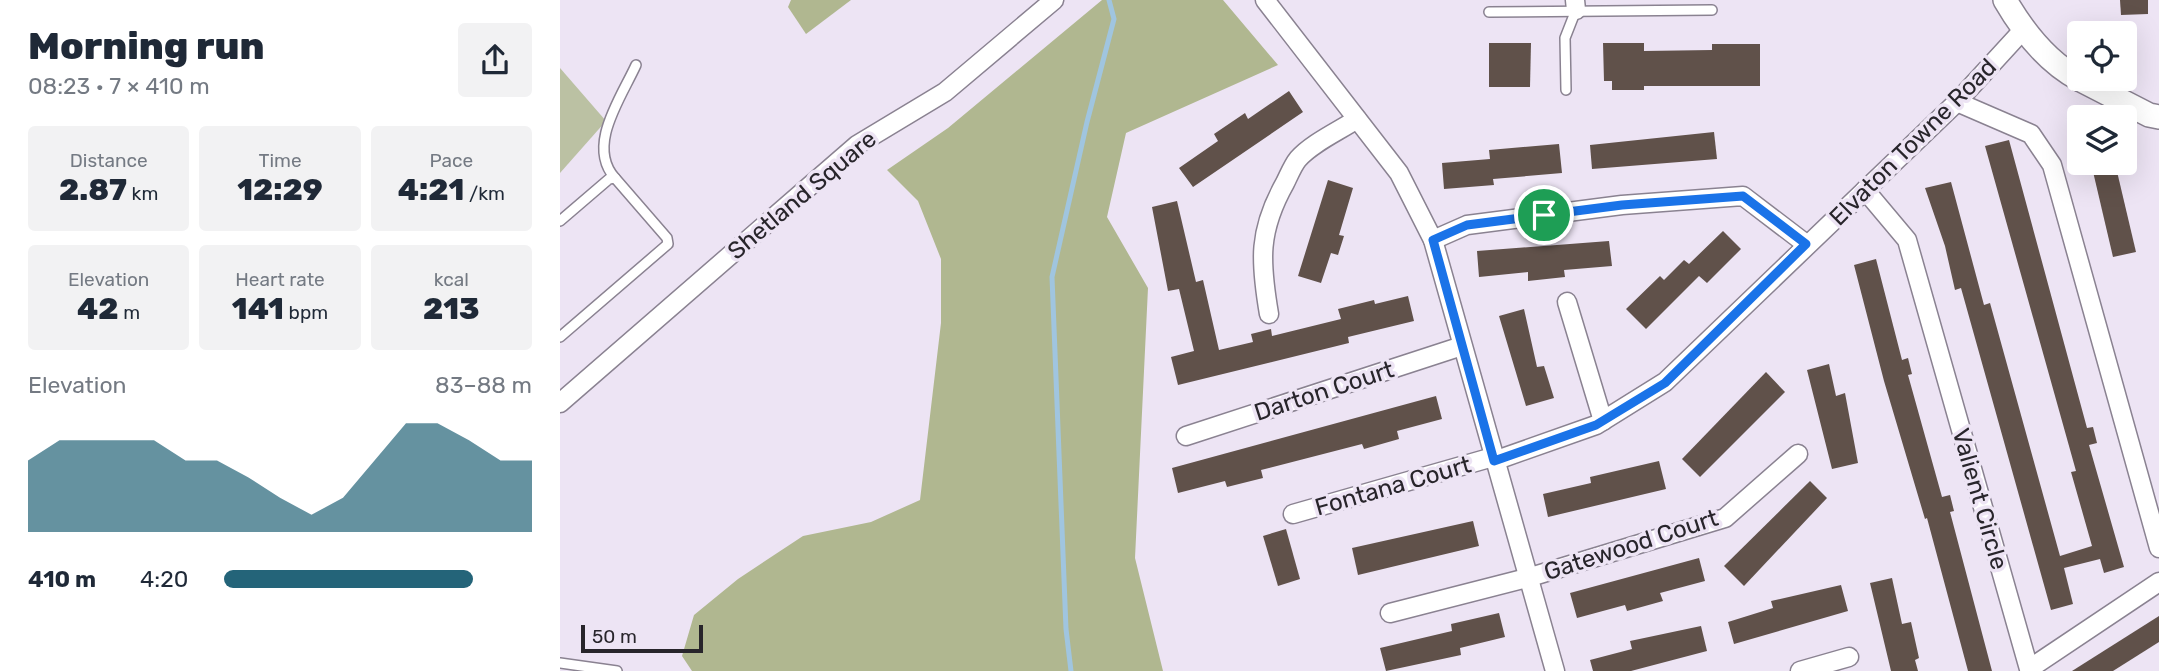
<!DOCTYPE html>
<html lang="en">
<head>
<meta charset="utf-8">
<style>
	body { margin:0; font-family:Rubik,sans-serif; background:#f2f2f3; color:#1f2937; height:100vh; display:flex; flex-direction:column; font-size:26px; white-space:nowrap }
	* { box-sizing:border-box; margin:0 }
	p { font-size:23px; color:#747a83 }
	.icon { flex:none; width:38px; height:38px; fill:none; stroke:currentColor; stroke-width:2; stroke-linecap:round; stroke-linejoin:round }
	.map { position:relative; flex:1; overflow:hidden }
	.side { display:flex; flex-direction:column; background:#fff; width:560px }
	.side>* { flex:none }
	.controls { position:absolute; left:1507px; top:21px; display:grid; gap:14px }
	.controls a { display:grid; place-items:center; width:70px; height:70px; border-radius:7px; background:#fff; box-shadow:0 7px 28px #0002; font-size:35px }
	.scale { position:absolute; left:21px; bottom:18px; width:122px; box-sizing:border-box; padding-left:7px; border:4px solid #28252b; border-top:0; font-size:19px; line-height:24px; white-space:nowrap; color:#28252b; -webkit-text-stroke:5px #ede4f4; paint-order:stroke }
	.pin { position:absolute; display:grid; place-items:center; width:60px; height:60px; color:#fff; margin:-30px; border:4px solid #fff; border-radius:50%; box-shadow:0 2px 7px #0007 }
	.round { display:grid; place-items:center; flex:none; width:74px; height:74px; border-radius:7px; background:#f2f2f3 }
	.summary { display:flex; align-items:center; justify-content:space-between; height:119px; padding:0 28px }
	h1 { font-size:38px; font-weight:800; line-height:52px }
	.metrics { display:grid; grid-template-columns:repeat(3,1fr); gap:10px; height:119px; padding:7px 28px }
	.metrics div { display:grid; align-content:center; border-radius:7px; background:#f2f2f3; text-align:center }
	.metrics b { font-size:30px; font-weight:800 }
	.metrics small { font-size:19px; font-weight:400 }
	.metrics p { font-size:19px }
	.chart { height:196px; padding:14px 28px }
	.chart p { display:flex; justify-content:space-between }
	.chart svg { width:100%; height:126px; margin-top:7px; fill:#246479; opacity:.7 }
	ul { padding:0 28px; list-style:none; font-size:23px }
	li { display:grid; grid-template-columns:112px 84px 1fr; align-items:center; height:52px }
	li i { height:18px; border-radius:9px; background:#246479 }
	main { display:flex; flex:1; min-height:0 }
	.map>svg:first-child { display:block }
	.green { fill:#bbc1a3 }
	.forest { fill:#b0b790 }
	.lines { fill:none; stroke-linecap:round; stroke-linejoin:round }
	.stream { stroke:#a0c5df; stroke-width:5 }
	.building { fill:#60514a }
	.service-casing { stroke:#8a8291; stroke-width:12 }
	.minor-casing { stroke:#8a8291; stroke-width:21 }
	.tertiary-casing { stroke:#8a8291; stroke-width:26 }
	.service { stroke:#fff; stroke-width:9 }
	.minor { stroke:#fff; stroke-width:18 }
	.tertiary { stroke:#fff; stroke-width:23 }
	.route-casing { stroke:#fff; stroke-width:14 }
	.route { stroke:#1a73e8; stroke-width:9 }
	.labels { text-anchor:middle; stroke-width:7; stroke-linejoin:round; paint-order:stroke }
	.street-label { font-size:24px; fill:#28252b; stroke:#ede4f4 }
</style>
</head>
<body>
<main>
<section class="side">
<div class="summary"><div><h1>Morning run</h1><p>08:23 · 7 × 410 m</p></div><a class="round"><svg class="icon" aria-label="share" viewBox="0 0 24 24"><path d="M12 15V3M7 8l5-5 5 5M5 13v7h14v-7"/></svg></a></div>
<div class="metrics">
<div><p>Distance</p><b>2.87<small> km</small></b></div>
<div><p>Time</p><b>12:29</b></div>
<div><p>Pace</p><b>4:21<small> /km</small></b></div>
</div>
<div class="metrics">
<div><p>Elevation</p><b>42<small> m</small></b></div>
<div><p>Heart rate</p><b>141<small> bpm</small></b></div>
<div><p>kcal</p><b>213</b></div>
</div>
<div class="chart"><p><span>Elevation</span>83–88 m</p>
<svg viewBox="0 0 160 44" preserveAspectRatio="none"><path d="M0 44V19L10 12L20 12L30 12L40 12L50 19L60 19L70 25L80 32L90 38L100 32L110 19L120 6L130 6L140 12L150 19L160 19V44z"/></svg>
</div>
<ul>
<li><b>410 m</b>4:20<i style="width:81%"></i></li>
</ul>
</section>
<div class="map">
<svg width="1599" height="671" viewBox="0 0 1599 671">
	<rect width="100%" height="100%" fill="#ede4f4"/>
	<polygon class="green" points="0,68 46,121 0,173"/>
	<g class="forest">
		<polygon points="231,0 291,0 246,34 228,7"/>
		<polygon points="542,0 663,0 718,65 566,133 547,217 588,288 575,558 603,671 132,671 122,656 134,615 178,579 243,536 311,522 360,500 381,323 381,259 358,201 327,170 388,128"/>
	</g>
	<g class="lines">
		<polyline class="stream" points="511,671 506,629 492,277 527,122 554,19 549,0"/>
	</g>
	<g class="building">
		<polygon points="1560,0 1588,0 1588,14 1561,15"/>
		<polygon points="929,43 971,43 970,87 929,87"/>
		<polygon points="1043,43 1084,43 1084,51 1152,50 1152,44 1200,44 1200,86 1084,86 1084,90 1052,90 1052,81 1044,81"/>
		<polygon points="729,91 743,112 633,187 619,168 658,141 654,134 685,113 688,119"/>
		<polygon points="1154,132 1157,159 1032,169 1030,145"/>
		<polygon points="1449,140 1527,428 1533,427 1537,443 1529,445 1564,567 1544,573 1540,559 1504,568 1513,604 1491,610 1401,288 1395,290 1385,246 1365,188 1391,182 1424,305 1430,303 1500,556 1532,546 1511,472 1516,471 1425,146"/>
		<polygon points="999,144 1002,173 933,179 934,185 884,189 882,163 930,159 929,150"/>
		<polygon points="1531,163 1555,163 1576,252 1553,257"/>
		<polygon points="768,180 793,188 779,235 784,236 778,255 771,253 761,283 738,276"/>
		<polygon points="617,201 636,282 643,280 659,350 693,342 691,334 711,329 712,336 781,319 778,309 814,300 815,304 848,296 854,321 788,337 789,343 618,385 611,357 634,351 619,289 608,291 592,207"/>
		<polygon points="1163,231 1181,249 1147,283 1139,276 1086,329 1066,309 1100,276 1104,280 1124,260 1129,264"/>
		<polygon points="1049,241 1052,266 1004,270 1005,277 968,281 968,272 919,277 917,251"/>
		<polygon points="1316,259 1342,360 1348,358 1352,374 1348,375 1382,497 1390,495 1394,511 1390,512 1432,671 1408,671 1367,518 1365,519 1324,381 1294,265"/>
		<polygon points="964,309 977,367 984,366 994,398 966,406 939,316"/>
		<polygon points="1269,364 1276,396 1285,393 1298,463 1272,469 1247,370"/>
		<polygon points="1206,372 1225,392 1140,477 1122,459"/>
		<polygon points="876,396 882,419 837,431 839,439 804,449 802,444 701,470 703,478 667,487 665,481 618,493 612,468"/>
		<polygon points="1099,461 1106,489 988,517 983,494 1031,483 1030,477"/>
		<polygon points="1250,481 1267,498 1184,586 1164,566"/>
		<polygon points="913,521 919,546 798,575 792,548"/>
		<polygon points="726,529 740,579 718,586 703,536"/>
		<polygon points="1139,558 1145,581 1100,593 1103,601 1067,611 1065,605 1017,618 1010,593"/>
		<polygon points="1332,578 1342,624 1351,622 1359,658 1355,660 1358,671 1331,671 1310,583"/>
		<polygon points="1281,585 1288,611 1174,644 1168,622 1213,608 1211,601"/>
		<polygon points="939,613 945,637 900,648 901,655 826,671 820,648 892,631 891,624"/>
		<polygon points="1599,616 1599,642 1553,671 1512,671"/>
		<polygon points="1141,626 1147,651 1071,671 1033,671 1030,660 1072,649 1070,641"/>
	</g>
	<g class="lines">
		<g class="service-casing">
			<g id="service">
				<polyline points="929,12 1152,10"/>
				<polyline points="1006,90 1005,38 1016,10"/>
				<path d="M 55,178 C 26,146 61,98 76,65"/>
				<polyline points="0,221 49,179 55,178 107,238 108,244 0,337"/>
				<polyline points="0,663 57,671"/>
			</g>
		</g>
		<g class="minor-casing">
			<g id="minor">
				<polyline points="705,0 839,173 873,240 995,671"/>
				<polyline points="1015,0 1016,10"/>
				<polyline points="1397,102 1471,134 1492,165 1599,548"/>
				<polyline points="1305,190 1347,240 1469,669 1599,582"/>
				<polyline points="873,240 907,225 1062,205 1183,196 1246,244"/>
				<polyline points="1007,302 1043,421"/>
				<path d="M 709,314 C 700,261 698,231 725,183 C 729,175 733,165 738,159 C 752,143 779,131 797,119"/>
				<polyline points="0,403 297,145 385,92 494,0"/>
				<polyline points="626,436 902,346"/>
				<polyline points="934,461 1036,425 1105,382 1397,102 1463,30"/>
				<polyline points="733,514 933,457"/>
				<polyline points="830,613 967,578 1165,518 1238,454"/>
				<polyline points="1240,671 1289,657"/>
			</g>
		</g>
		<g class="tertiary-casing">
			<g id="tertiary">
				<path d="M 1445,0 C 1463,31 1487,62 1519,79"/>
				<polyline points="1519,79 1589,115 1599,117"/>
			</g>
		</g>
		<use href="#service" class="service"/>
		<use href="#minor" class="minor"/>
		<use href="#tertiary" class="tertiary"/>
	</g>
	<g class="lines">
		<g class="route-casing">
			<polygon id="route" points="1183,196 1246,244 1105,383 1036,425 934,461 873,240 907,225 1062,205"/>
		</g>
		<use href="#route" class="route"/>
	</g>
	<g class="labels">
		<g class="street-label">
			<text transform="translate(1353 142) rotate(-45)" y="8">Elvaton Towne Road</text>
			<text transform="translate(242 195) rotate(-40)" y="8">Shetland Square</text>
			<text transform="translate(764 391) rotate(-18)" y="8">Darton Court</text>
			<text transform="translate(833 486) rotate(-16)" y="8">Fontana Court</text>
			<text transform="translate(1420 499) rotate(74)" y="8">Valient Circle</text>
			<text transform="translate(1071 545) rotate(-18)" y="8">Gatewood Court</text>
		</g>
	</g>
</svg>
<div class="controls">
<a><svg class="icon" aria-label="locate" viewBox="0 0 24 24"><circle cx="12" cy="12" r="6"/><path d="M12 2v4M12 18v4M2 12h4M18 12h4"/></svg></a>
<a><svg class="icon" aria-label="layers" viewBox="0 0 24 24"><path d="M12 4l9 5-9 5-9-5zM3 14l9 5 9-5"/></svg></a>
</div>
<div class="scale">50 m</div>
<div class="pin" style="left:984px;top:215px;background:#1e9e55"><svg class="icon" aria-label="arrive" viewBox="0 0 24 24"><path d="M6 21V4h12l-3 4 3 4H6"/></svg></div>
</div>
</main>
</body>
</html>
